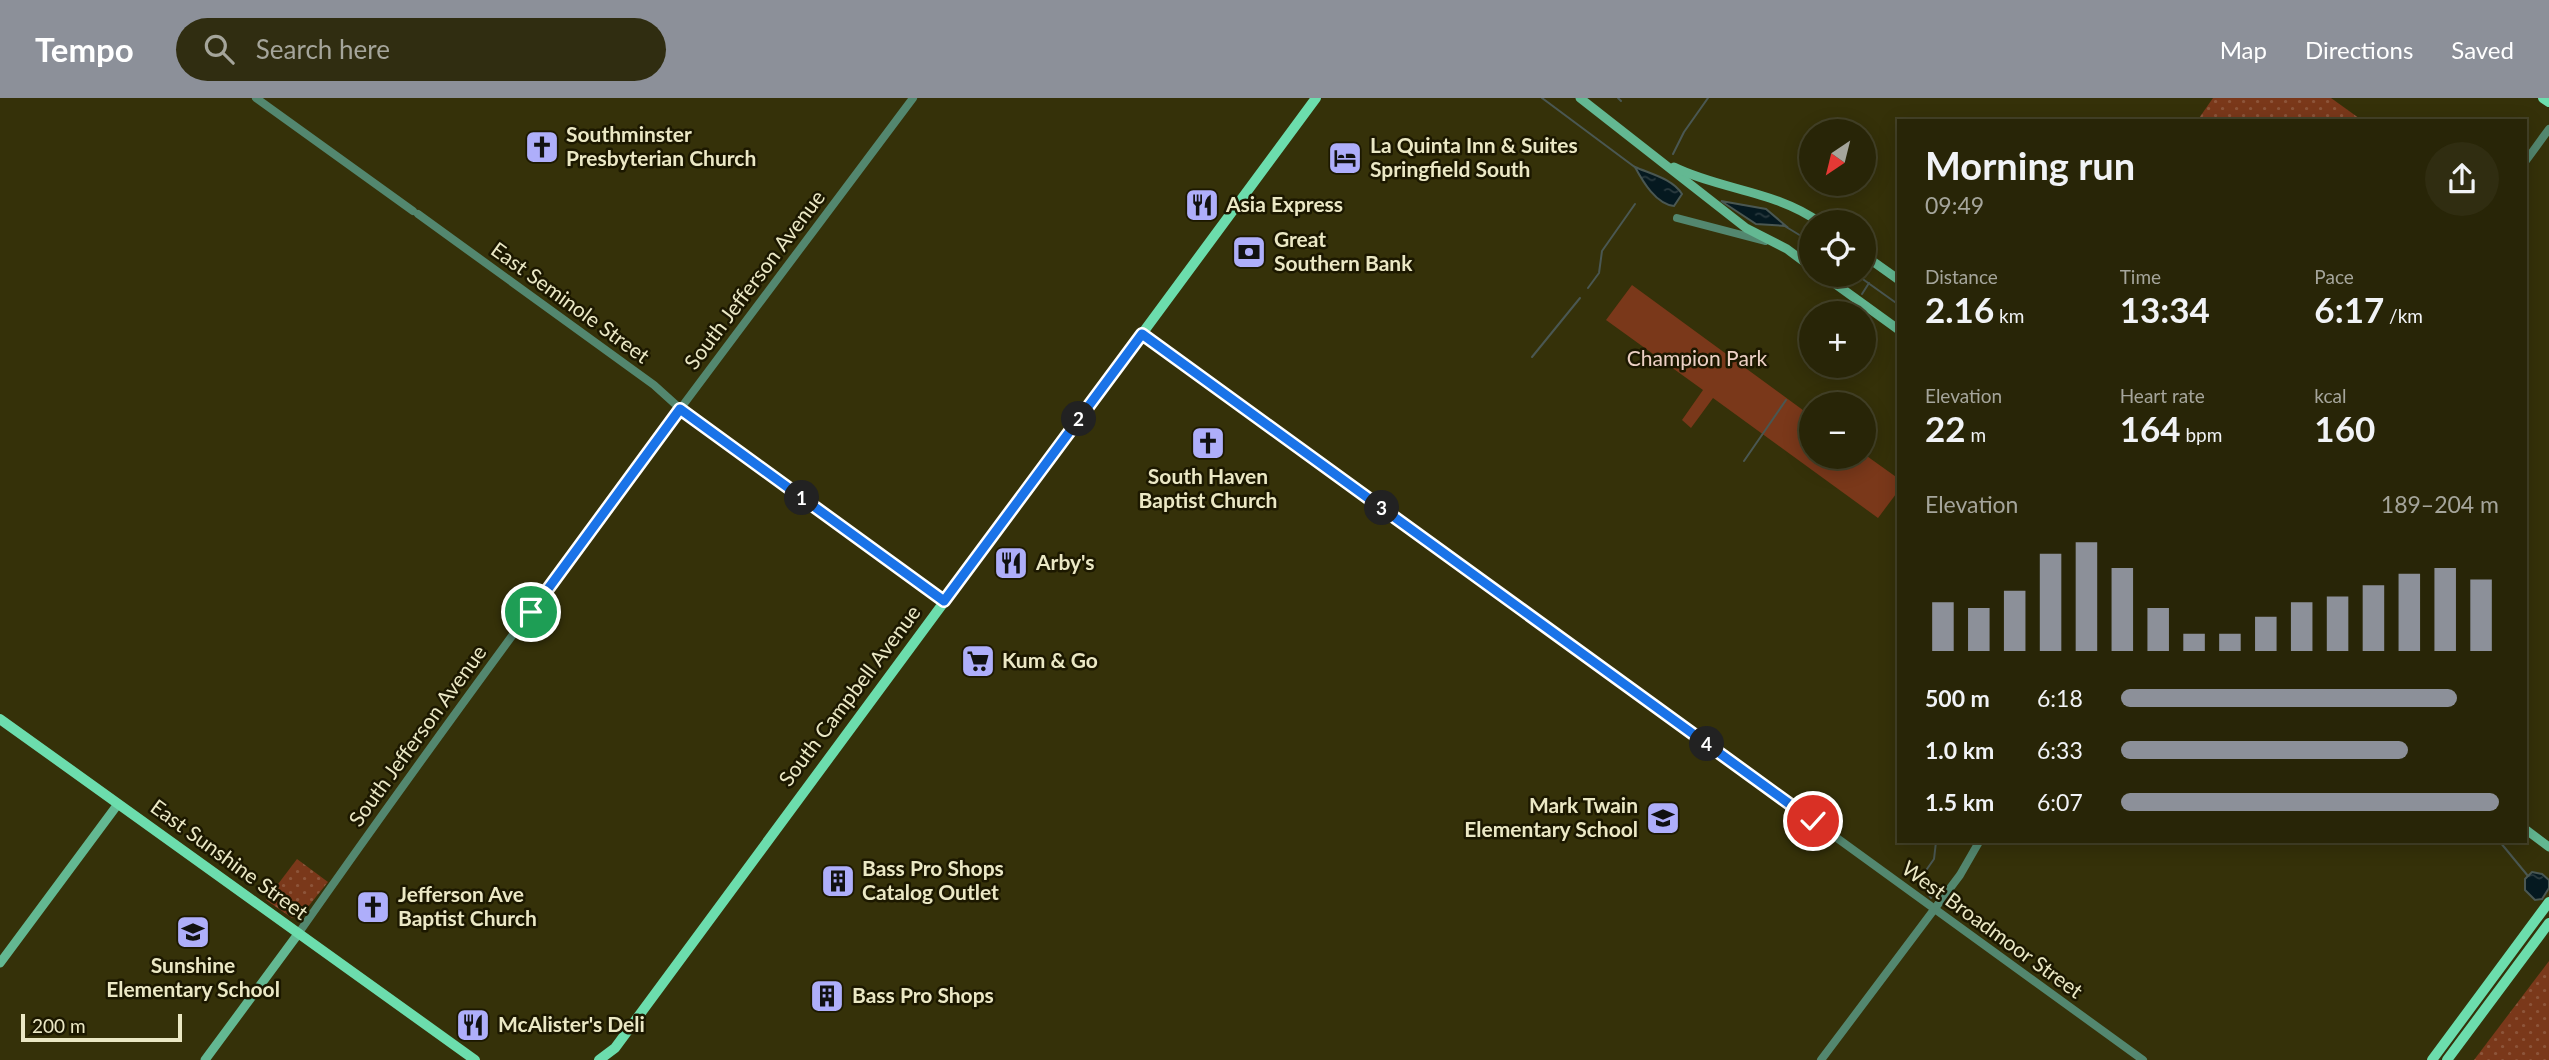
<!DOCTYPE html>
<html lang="en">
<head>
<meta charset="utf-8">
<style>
	body { margin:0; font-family:Lato,sans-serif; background:#302d11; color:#f1f3f6; height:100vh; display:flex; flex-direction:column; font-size:26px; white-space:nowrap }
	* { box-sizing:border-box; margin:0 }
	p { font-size:23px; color:#a5a59b }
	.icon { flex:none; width:38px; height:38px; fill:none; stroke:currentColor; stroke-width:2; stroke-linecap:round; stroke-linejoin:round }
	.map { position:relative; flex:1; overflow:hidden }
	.panel { position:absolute; left:1897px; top:21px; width:630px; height:724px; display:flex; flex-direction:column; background:#282507; border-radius:0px; box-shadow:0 4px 18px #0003,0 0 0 2px #444228 }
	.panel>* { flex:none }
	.needle { width:46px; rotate:215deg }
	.tools { position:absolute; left:1799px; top:21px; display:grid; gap:14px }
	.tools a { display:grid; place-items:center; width:77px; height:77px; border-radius:50%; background:#282507; box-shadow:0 4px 18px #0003,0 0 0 2px #444228; font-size:35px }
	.scale { position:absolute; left:21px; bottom:18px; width:161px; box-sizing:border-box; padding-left:7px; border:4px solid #ebe8c5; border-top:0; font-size:19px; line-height:24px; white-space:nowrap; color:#ebe8c5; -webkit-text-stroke:5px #1c1800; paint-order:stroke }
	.pin { position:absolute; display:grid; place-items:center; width:60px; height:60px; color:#fff; margin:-30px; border:4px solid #fff; border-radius:50%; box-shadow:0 2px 7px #0007 }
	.km { position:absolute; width:35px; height:35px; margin:-18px; border-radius:50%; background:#222; color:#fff; font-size:19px; line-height:35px; text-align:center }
	.round { display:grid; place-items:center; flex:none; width:74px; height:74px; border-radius:37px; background:#302d11 }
	.summary { display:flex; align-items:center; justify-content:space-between; height:119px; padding:0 28px }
	h1 { font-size:38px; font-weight:700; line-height:52px }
	.metrics { display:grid; grid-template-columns:repeat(3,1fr); gap:10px; height:119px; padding:7px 28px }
	.metrics div { display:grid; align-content:center }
	.metrics b { font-size:35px; font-weight:700 }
	.metrics small { font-size:19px; font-weight:400 }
	.metrics p { font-size:19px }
	.chart { height:196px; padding:14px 28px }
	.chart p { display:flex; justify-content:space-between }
	.chart svg { width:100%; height:126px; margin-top:7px; stroke:#8c9099; stroke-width:6 }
	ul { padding:0 28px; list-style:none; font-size:23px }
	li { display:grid; grid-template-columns:112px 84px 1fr; align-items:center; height:52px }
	li i { height:18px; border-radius:9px; background:#8c9099 }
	header { display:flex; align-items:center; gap:42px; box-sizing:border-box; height:98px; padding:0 35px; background:#8c9099; color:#fff }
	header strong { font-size:33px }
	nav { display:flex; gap:38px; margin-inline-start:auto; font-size:24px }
	.search { width:490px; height:63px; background:#302d11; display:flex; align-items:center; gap:18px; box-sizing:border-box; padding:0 24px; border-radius:38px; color:#a5a59b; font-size:26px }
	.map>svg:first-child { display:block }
	.grass { fill:url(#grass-dots) }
	.park { fill:#7a381a }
	.water { fill:url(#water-ripples); stroke:#4a5752; stroke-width:2 }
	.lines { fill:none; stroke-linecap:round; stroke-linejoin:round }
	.stream { stroke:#4a5752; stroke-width:2 }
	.tertiary { stroke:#53876f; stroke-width:8 }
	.secondary { stroke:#63b892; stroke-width:9 }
	.primary { stroke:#6cddad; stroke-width:10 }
	.route-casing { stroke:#fff; stroke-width:14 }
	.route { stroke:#1a73e8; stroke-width:9 }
	.labels { text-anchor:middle; stroke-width:5; stroke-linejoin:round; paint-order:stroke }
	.poi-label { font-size:21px; font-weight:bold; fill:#ebe8c5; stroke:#1c1800; text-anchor:start }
	.street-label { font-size:21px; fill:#ebe8c5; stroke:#1c1800 }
	.park-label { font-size:21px; fill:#edd1c5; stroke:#1c1800 }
</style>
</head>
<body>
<header>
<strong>Tempo</strong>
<div class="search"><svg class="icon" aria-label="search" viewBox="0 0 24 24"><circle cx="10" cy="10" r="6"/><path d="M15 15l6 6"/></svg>Search here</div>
<nav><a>Map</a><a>Directions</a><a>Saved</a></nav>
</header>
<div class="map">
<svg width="2549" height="962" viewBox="0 0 2549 962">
	<defs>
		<pattern id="grass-dots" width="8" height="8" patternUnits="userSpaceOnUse" patternTransform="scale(1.75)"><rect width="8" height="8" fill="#7a381a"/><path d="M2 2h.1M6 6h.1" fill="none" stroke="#8d553a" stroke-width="1.8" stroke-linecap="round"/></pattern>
		<pattern id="water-ripples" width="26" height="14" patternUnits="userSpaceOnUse" patternTransform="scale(1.75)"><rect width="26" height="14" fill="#051920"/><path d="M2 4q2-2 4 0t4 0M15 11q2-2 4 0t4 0" fill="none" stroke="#2a3a3f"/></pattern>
	</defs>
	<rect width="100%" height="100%" fill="#353109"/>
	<g class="grass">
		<polygon points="2213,0 2331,0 2363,23 2197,23"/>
		<polygon points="297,761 328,784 303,815 292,820 266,802"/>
		<polygon points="2549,863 2549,962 2474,962"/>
	</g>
	<polygon class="park" points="1632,187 1811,318 1811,359 1864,359 1864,356 1899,381 1899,392 1878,420 1713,300 1691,330 1682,322 1703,292 1606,222"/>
	<g class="water">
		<path d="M 1635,69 C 1651,76 1673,81 1682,96 L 1674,108 C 1656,106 1643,84 1635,69 Z"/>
		<polygon points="1721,103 1766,111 1786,128 1756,126"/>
		<polygon points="2532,774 2542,776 2549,782 2549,790 2542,801 2535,802 2525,792 2525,781"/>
	</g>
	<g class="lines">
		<g class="stream">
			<polyline points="1542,0 1636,70"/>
			<polyline points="1618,0 1621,3"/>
			<polyline points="1673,56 1684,34 1708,0"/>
			<polyline points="1783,127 1811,144"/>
			<polyline points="1857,177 1899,207"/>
			<polyline points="1588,190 1599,175 1602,153 1635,106"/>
			<polyline points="1862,196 1869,185"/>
			<polyline points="1848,215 1853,208"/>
			<polyline points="1532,259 1580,200"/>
			<polyline points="1744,363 1786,302"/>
			<polyline points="2525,393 2526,394"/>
			<polyline points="2525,407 2528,404"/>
			<polyline points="2500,744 2528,778"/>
			<polyline points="1931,800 1922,788 1920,781 1934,761 1936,744"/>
		</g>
		<g class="tertiary">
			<polyline points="256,0 413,113"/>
			<polyline points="2525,64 2549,31"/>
			<polyline points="418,116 654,287 685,315 945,503"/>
			<polyline points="1677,120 1765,143"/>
			<polyline points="1142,236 2143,962"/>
			<path d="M 298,836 C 496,553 706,277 913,0"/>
			<polyline points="1821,962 1960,777 1979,744"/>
		</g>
		<g class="secondary">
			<polyline points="1580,0 1746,130 1787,151 1811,169"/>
			<path d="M 1674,69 C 1721,92 1776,93 1819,124"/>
			<polyline points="1864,157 1899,182"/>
			<polyline points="1823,177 1899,232"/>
			<polyline points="2525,731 2549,749"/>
			<polyline points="0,865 118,706"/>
			<polyline points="205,962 298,836"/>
		</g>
		<g class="primary">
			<polyline points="2543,0 2549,4"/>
			<polyline points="0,621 475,962"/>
			<polyline points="599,962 615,950 1316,0"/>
			<polyline points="2432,962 2549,804"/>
			<polyline points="2447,962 2549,825"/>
		</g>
	</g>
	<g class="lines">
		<g class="route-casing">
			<polyline id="route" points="531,514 680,311 944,503 1142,236 1813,723"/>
		</g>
		<use href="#route" class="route"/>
	</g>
	<defs>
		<g id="church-square" transform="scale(1.75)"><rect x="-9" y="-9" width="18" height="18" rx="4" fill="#aeaefa" stroke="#1c1800"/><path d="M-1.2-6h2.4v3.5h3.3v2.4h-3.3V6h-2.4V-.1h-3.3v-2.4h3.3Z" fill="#111"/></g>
		<g id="hotel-square" transform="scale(1.75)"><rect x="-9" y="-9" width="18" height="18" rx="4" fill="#aeaefa" stroke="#1c1800"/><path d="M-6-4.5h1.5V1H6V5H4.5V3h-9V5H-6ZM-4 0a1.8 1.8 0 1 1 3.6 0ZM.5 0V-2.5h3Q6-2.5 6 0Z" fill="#111"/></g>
		<g id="restaurant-square" transform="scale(1.75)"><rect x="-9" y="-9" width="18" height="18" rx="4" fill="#aeaefa" stroke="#1c1800"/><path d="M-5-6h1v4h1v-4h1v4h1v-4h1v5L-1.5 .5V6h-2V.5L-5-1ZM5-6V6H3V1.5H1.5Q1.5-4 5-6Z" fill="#111"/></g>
		<g id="bank-square" transform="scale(1.75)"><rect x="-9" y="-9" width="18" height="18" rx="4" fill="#aeaefa" stroke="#1c1800"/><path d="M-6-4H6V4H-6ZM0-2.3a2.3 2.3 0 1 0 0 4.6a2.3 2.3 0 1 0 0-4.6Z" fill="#111"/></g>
		<g id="supermarket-square" transform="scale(1.75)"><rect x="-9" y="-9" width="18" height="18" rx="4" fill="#aeaefa" stroke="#1c1800"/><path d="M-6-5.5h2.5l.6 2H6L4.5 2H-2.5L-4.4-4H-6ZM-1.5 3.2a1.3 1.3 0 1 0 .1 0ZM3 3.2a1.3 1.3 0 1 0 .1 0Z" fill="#111"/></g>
		<g id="school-square" transform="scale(1.75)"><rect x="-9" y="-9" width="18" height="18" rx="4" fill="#aeaefa" stroke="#1c1800"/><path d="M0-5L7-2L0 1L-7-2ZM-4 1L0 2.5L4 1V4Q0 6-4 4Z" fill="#111"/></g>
		<g id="building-square" transform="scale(1.75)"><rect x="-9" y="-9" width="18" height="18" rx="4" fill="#aeaefa" stroke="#1c1800"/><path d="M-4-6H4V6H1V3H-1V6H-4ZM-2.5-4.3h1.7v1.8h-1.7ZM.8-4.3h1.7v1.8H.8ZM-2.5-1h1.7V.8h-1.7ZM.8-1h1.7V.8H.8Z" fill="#111"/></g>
	</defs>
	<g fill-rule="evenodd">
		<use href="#church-square" x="542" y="49"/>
		<use href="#hotel-square" x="1345" y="60"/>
		<use href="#restaurant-square" x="1202" y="107"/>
		<use href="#bank-square" x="1249" y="154"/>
		<use href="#church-square" x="1208" y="345"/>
		<use href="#restaurant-square" x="1011" y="465"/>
		<use href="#supermarket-square" x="978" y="563"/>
		<use href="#school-square" x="1663" y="720"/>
		<use href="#building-square" x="838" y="783"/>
		<use href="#church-square" x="373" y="809"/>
		<use href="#school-square" x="193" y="834"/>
		<use href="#building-square" x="827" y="898"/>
		<use href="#restaurant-square" x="473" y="927"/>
	</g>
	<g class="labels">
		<g class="poi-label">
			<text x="566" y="44">Southminster<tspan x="566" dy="24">Presbyterian Church</tspan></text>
			<text x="1370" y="55">La Quinta Inn &amp; Suites<tspan x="1370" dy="24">Springfield South</tspan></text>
			<text x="1226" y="114">Asia Express</text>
			<text x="1274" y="149">Great<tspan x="1274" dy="24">Southern Bank</tspan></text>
			<text x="1208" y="386" text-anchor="middle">South Haven<tspan x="1208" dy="24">Baptist Church</tspan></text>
			<text x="1036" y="472">Arby's</text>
			<text x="1002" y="570">Kum &amp; Go</text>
			<text x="1638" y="715" text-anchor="end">Mark Twain<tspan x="1638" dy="24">Elementary School</tspan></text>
			<text x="862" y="778">Bass Pro Shops<tspan x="862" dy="24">Catalog Outlet</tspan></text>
			<text x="398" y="804">Jefferson Ave<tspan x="398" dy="24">Baptist Church</tspan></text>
			<text x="193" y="875" text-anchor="middle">Sunshine<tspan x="193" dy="24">Elementary School</tspan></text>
			<text x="852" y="905">Bass Pro Shops</text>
			<text x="498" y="934">McAlister's Deli</text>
		</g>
		<g class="street-label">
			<text transform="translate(755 182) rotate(-53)" y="7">South Jefferson Avenue</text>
			<text transform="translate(570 205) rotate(36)" y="7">East Seminole Street</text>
			<text transform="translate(850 598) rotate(-53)" y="7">South Campbell Avenue</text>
			<text transform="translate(418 638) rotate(-54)" y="7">South Jefferson Avenue</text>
			<text transform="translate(229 762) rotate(36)" y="7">East Sunshine Street</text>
			<text transform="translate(1992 832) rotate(36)" y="7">West Broadmoor Street</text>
		</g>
		<g class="park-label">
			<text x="1697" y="268">Champion Park</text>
		</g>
	</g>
</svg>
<div class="tools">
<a><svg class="needle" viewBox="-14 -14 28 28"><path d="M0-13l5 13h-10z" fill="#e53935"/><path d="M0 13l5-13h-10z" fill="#a5a59b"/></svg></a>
<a><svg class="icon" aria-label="locate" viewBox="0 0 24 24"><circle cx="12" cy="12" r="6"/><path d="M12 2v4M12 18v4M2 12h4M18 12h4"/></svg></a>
<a>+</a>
<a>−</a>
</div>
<div class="scale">200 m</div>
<div class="pin" style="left:531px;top:514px;background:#1e9e55"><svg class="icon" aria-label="arrive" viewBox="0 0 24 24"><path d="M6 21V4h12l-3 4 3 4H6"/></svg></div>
<div class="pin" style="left:1813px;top:723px;background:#d93025"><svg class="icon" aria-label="check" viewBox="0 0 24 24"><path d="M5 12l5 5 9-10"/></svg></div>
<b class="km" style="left:802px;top:400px">1</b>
<b class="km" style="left:1079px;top:321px">2</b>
<b class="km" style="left:1382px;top:410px">3</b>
<b class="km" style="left:1707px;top:646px">4</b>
<section class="panel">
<div class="summary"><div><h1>Morning run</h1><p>09:49</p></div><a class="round"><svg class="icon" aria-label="share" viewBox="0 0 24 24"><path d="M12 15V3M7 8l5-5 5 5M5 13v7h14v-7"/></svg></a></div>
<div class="metrics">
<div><p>Distance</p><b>2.16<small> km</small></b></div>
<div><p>Time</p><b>13:34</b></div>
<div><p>Pace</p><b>6:17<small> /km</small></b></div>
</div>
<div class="metrics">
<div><p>Elevation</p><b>22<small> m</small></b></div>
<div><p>Heart rate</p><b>164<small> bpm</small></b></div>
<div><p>kcal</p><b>160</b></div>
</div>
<div class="chart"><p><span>Elevation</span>189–204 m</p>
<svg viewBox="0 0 160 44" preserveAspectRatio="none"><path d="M5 44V27M15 44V29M25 44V23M35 44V10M45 44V6M55 44V15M65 44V29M75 44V38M85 44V38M95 44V32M105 44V27M115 44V25M125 44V21M135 44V17M145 44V15M155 44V19"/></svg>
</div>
<ul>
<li><b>500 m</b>6:18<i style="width:89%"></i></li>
<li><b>1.0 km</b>6:33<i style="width:76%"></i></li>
<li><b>1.5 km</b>6:07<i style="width:100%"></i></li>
</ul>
</section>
</div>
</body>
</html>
